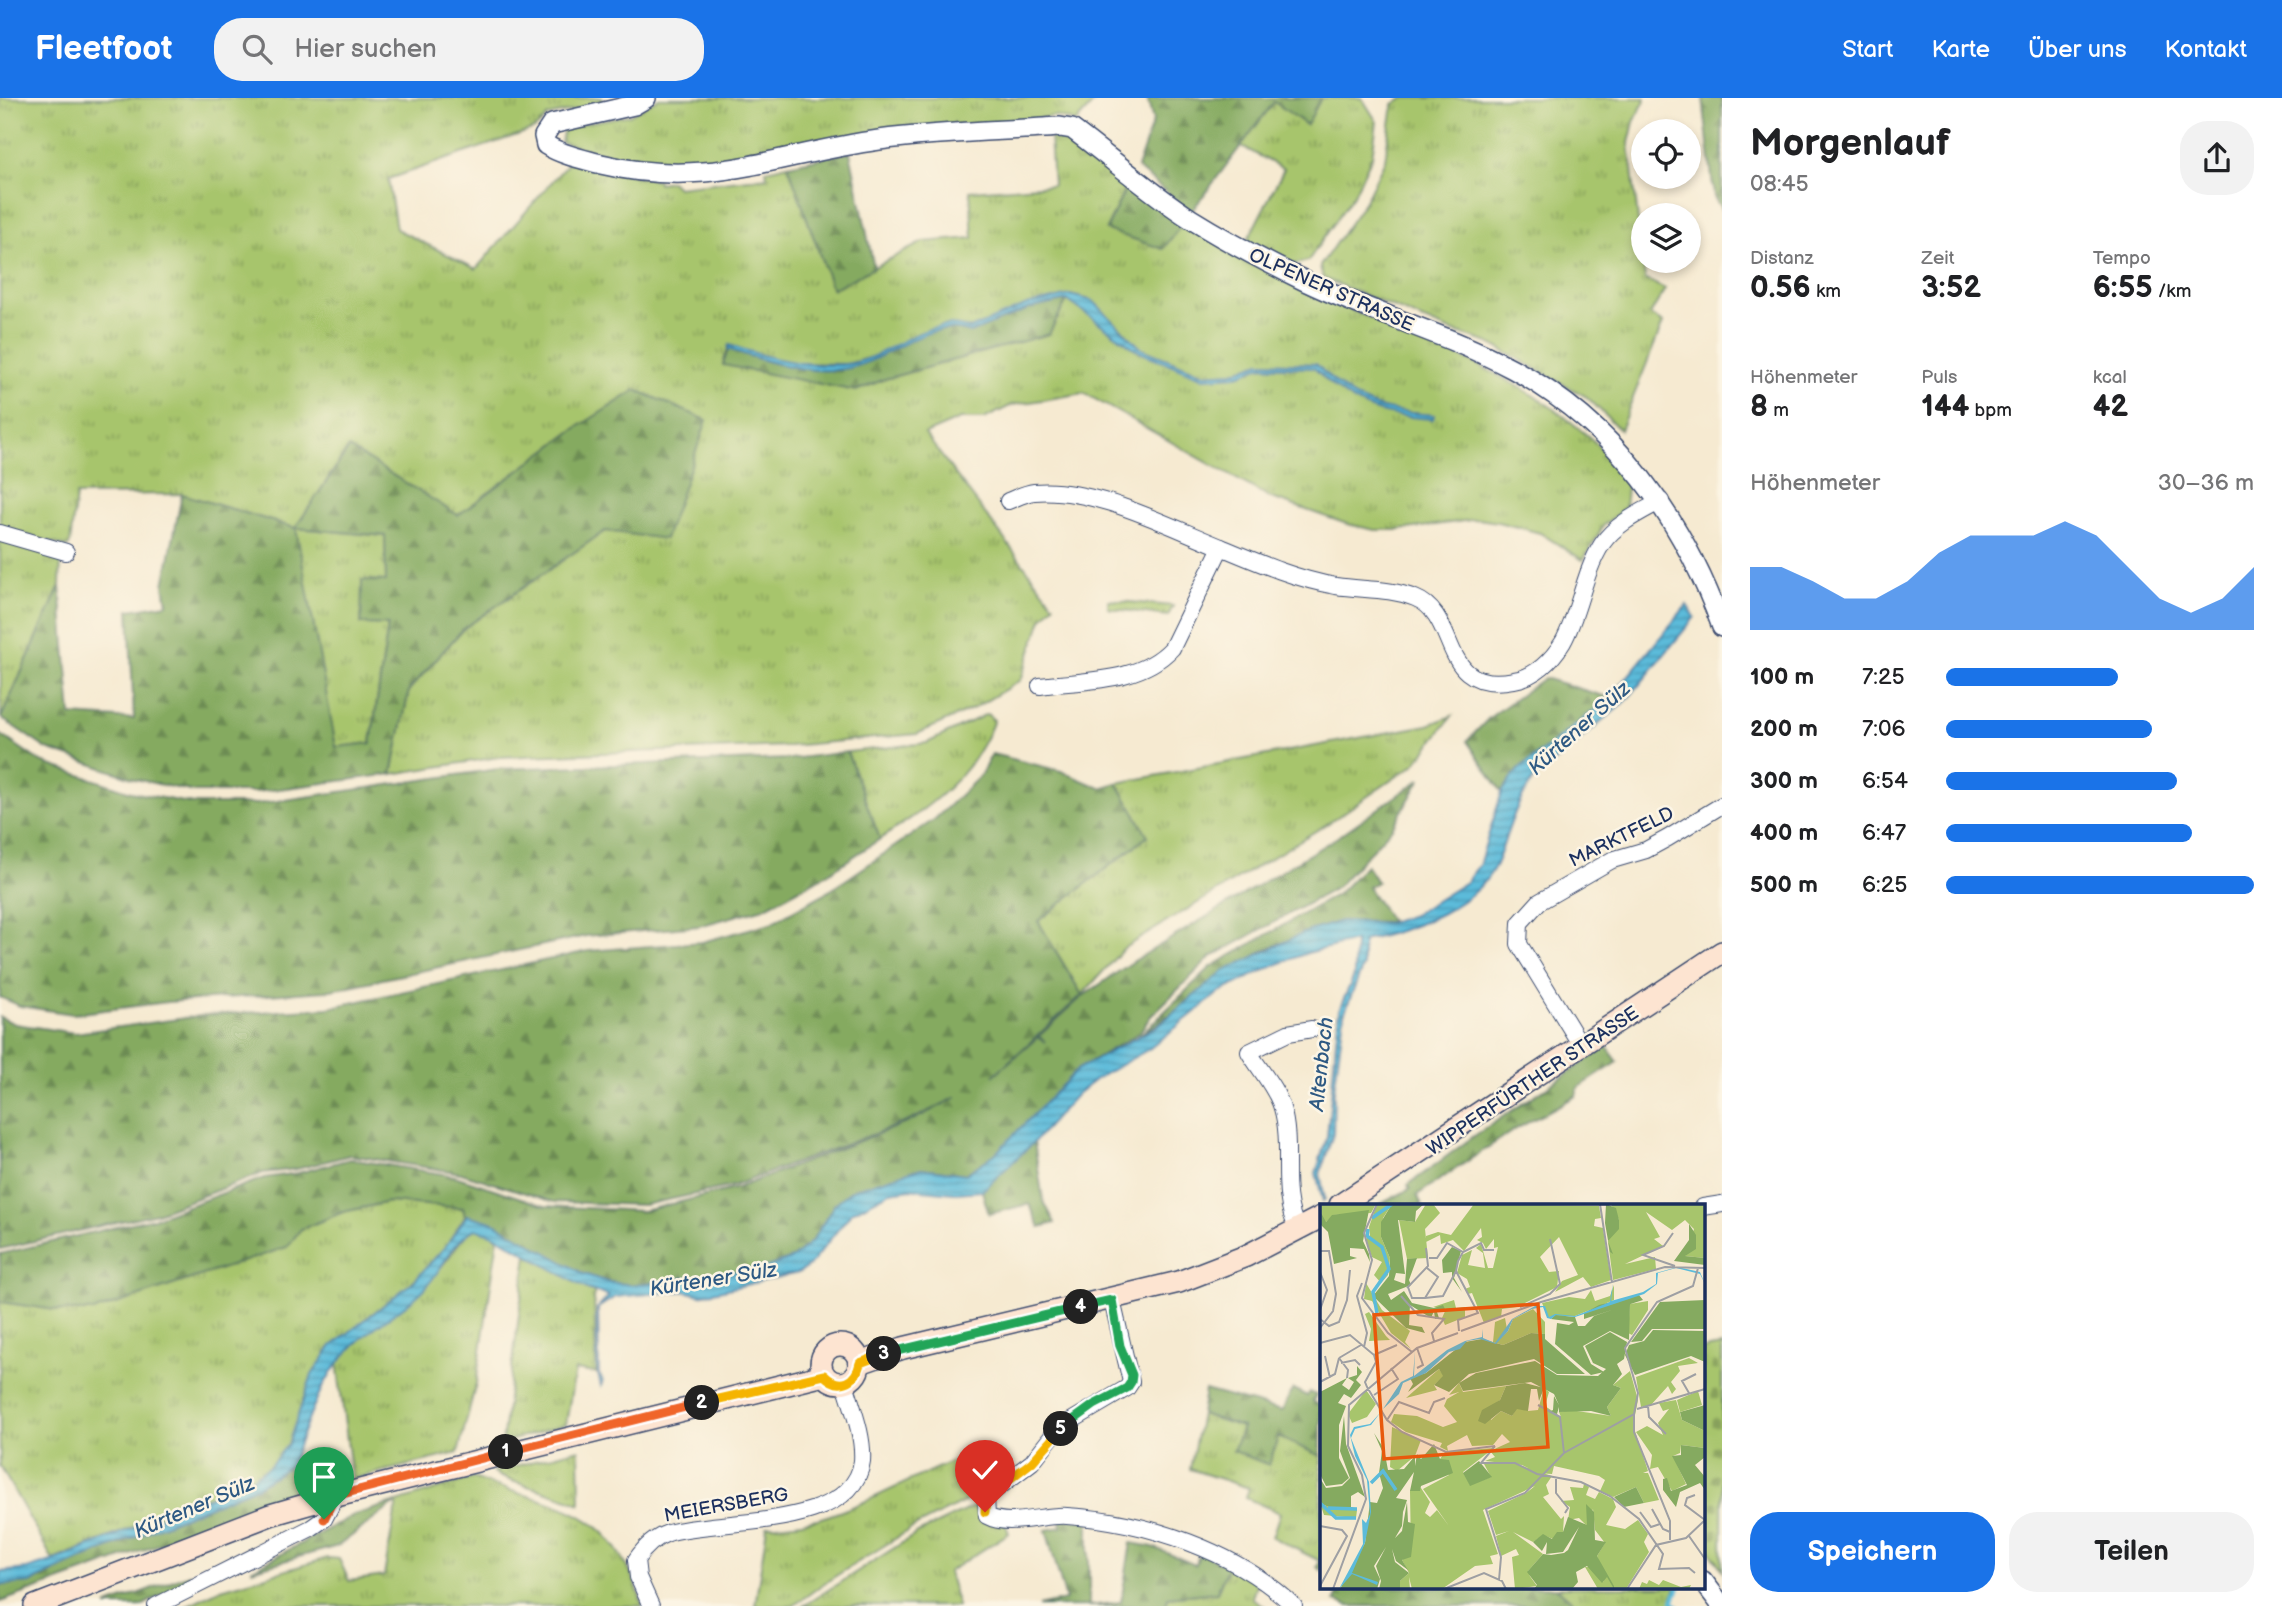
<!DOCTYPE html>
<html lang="de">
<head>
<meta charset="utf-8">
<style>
	body { margin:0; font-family:"Balsamiq Sans",sans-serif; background:#f2f2f2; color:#202124; height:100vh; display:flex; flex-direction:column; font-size:26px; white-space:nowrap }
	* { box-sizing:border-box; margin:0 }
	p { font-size:23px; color:#757577 }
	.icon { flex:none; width:38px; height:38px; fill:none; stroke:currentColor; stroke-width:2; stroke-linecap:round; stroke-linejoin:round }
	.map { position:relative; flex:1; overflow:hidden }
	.panel { display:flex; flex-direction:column; background:#fff; width:560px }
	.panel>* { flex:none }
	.tools { position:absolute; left:1631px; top:21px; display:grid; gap:14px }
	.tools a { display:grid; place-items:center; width:70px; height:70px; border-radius:50%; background:#fff; box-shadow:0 4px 10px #0003; font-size:35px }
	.pin { position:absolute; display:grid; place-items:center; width:60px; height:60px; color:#fff; margin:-72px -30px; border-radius:50% 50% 50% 0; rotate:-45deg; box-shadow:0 0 7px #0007 }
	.pin .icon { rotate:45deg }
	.km { position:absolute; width:35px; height:35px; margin:-18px; border-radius:50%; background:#222; color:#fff; font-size:19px; line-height:35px; text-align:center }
	.round { display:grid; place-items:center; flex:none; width:74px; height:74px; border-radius:28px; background:#f2f2f2 }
	.head { display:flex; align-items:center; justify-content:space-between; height:119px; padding:0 28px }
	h1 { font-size:38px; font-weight:700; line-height:52px }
	.figures { display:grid; grid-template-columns:repeat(3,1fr); gap:10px; height:119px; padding:7px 28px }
	.figures div { display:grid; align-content:center }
	.figures b { font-size:30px; font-weight:700 }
	.figures small { font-size:19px; font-weight:400 }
	.figures p { font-size:19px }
	.chart { height:196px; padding:14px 28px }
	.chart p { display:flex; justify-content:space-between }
	.chart svg { width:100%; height:126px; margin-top:7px; fill:#1a73e8; opacity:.7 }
	.cta { display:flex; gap:14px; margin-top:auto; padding:14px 28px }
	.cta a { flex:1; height:80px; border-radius:28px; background:#1a73e8; color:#fff; font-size:28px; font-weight:700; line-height:80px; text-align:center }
	.cta a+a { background:#f2f2f2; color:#202124 }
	ul { padding:0 28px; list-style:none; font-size:23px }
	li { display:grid; grid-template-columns:112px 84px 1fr; align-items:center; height:52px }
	li i { height:18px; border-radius:9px; background:#1a73e8 }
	header { display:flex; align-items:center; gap:42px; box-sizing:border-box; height:98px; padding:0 35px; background:#1a73e8; color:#fff }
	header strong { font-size:33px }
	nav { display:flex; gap:38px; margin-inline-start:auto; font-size:24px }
	.search { width:490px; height:63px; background:#f2f2f2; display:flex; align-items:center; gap:18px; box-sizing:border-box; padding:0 24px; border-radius:28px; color:#757577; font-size:26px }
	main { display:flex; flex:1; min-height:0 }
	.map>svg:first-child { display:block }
	.grass { fill:url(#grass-tufts); stroke:#617a65; stroke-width:2; fill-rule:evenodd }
	.forest { fill:url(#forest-firs); stroke:#506c5f; stroke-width:2; fill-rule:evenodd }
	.cemetery { fill:url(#cemetery-stones); stroke:#617a65; stroke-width:2 }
	.water { fill:url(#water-rules); stroke:#3c759c; stroke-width:2 }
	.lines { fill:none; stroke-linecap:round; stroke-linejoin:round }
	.stream { stroke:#5cbbda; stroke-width:4.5 }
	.minor-casing { stroke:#3c4b6f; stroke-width:18 }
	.tertiary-casing { stroke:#3c4b6f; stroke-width:22 }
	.secondary-casing { stroke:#3c4b6f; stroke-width:24 }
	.minor { stroke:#fff; stroke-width:16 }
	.tertiary { stroke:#fff; stroke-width:19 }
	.secondary { stroke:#fde4d1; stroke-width:21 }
	.split-1-casing { stroke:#fff; stroke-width:14 }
	.split-2-casing { stroke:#fff; stroke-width:14 }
	.split-3-casing { stroke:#fff; stroke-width:14 }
	.split-4-casing { stroke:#fff; stroke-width:14 }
	.split-5-casing { stroke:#fff; stroke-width:14 }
	.split-6-casing { stroke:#fff; stroke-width:14 }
	.split-1 { stroke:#f0652b; stroke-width:9 }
	.split-2 { stroke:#f0652b; stroke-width:9 }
	.split-3 { stroke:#f5b400; stroke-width:9 }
	.split-4 { stroke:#22a559; stroke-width:9 }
	.split-5 { stroke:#22a559; stroke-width:9 }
	.split-6 { stroke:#f5b400; stroke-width:9 }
	.labels { text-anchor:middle; stroke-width:5; stroke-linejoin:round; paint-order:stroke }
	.street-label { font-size:19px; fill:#1b2f5e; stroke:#fcf5e5 }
	.water-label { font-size:21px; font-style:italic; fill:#2e5983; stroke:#fcf5e5 }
	.inset-river { fill:none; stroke:#5cbbda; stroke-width:3.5 }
	.inset-road { fill:none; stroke:#9e9fa3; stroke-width:2 }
	.view { fill:#e8590c; fill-opacity:0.15; stroke:#e8590c; stroke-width:3.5 }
	.inset-edge { fill:none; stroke:#1b2f5e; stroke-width:3.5 }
</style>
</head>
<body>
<header>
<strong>Fleetfoot</strong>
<div class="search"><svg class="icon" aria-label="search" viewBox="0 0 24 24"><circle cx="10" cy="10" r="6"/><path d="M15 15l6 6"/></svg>Hier suchen</div>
<nav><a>Start</a><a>Karte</a><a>Über uns</a><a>Kontakt</a></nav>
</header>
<main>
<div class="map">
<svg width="1722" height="1508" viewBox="0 0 1722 1508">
	<defs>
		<pattern id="grass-tufts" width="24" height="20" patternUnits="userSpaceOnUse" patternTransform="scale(1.75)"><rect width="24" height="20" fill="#a7c56c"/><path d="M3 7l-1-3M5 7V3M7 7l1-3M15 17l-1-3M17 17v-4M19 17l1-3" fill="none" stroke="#87a05c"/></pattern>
		<pattern id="forest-firs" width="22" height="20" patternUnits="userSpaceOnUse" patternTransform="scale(1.75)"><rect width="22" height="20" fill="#85aa60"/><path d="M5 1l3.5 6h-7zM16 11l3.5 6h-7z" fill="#6c8b52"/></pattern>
		<pattern id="cemetery-stones" width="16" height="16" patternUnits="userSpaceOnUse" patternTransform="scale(1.75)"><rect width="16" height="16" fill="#a7c56c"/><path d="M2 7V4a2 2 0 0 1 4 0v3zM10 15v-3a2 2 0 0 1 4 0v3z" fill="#87a05c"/></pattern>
		<pattern id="water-rules" width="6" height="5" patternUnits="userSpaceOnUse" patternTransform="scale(1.75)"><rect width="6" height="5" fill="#5cbbda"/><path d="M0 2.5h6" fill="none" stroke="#4b98b4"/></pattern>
	</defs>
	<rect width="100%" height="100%" fill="#fcf5e5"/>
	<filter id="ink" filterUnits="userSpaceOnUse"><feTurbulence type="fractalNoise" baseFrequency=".0143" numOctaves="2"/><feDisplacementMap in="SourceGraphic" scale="14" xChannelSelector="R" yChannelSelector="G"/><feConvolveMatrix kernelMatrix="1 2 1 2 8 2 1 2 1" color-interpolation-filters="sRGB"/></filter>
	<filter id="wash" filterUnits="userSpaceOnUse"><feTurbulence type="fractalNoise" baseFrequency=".00686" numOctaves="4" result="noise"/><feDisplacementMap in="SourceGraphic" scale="28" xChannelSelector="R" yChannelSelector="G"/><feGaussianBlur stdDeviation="1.57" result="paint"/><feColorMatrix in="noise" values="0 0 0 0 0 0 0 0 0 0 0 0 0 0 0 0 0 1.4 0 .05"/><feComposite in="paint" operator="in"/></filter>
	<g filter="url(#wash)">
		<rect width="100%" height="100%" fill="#f6ead1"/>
		<g class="grass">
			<path d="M 0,0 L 602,0 L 604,6 L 548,18 L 535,31 L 388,81 L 396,131 L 476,171 L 569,64 L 658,82 L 658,85 L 671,83 L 677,89 L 767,79 L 766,72 L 788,67 L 832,191 L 923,144 L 973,140 L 970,93 L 1053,87 L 1050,37 L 1073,44 L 1128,85 L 1106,131 C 1124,129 1170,120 1185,126 C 1225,140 1267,173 1306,192 C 1421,246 1543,276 1628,379 L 1625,410 L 1604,427 L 1583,462 L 1540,435 L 1498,424 L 1478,421 L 1400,432 L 1375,432 L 1347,426 L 1269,399 L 1084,295 L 1012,307 L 984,321 L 960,321 L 925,336 L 1054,507 L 1042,521 L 1021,582 L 974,610 L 917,636 L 789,648 L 499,659 L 392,676 L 409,592 L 463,531 L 605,433 L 665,440 L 706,322 L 636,293 L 575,331 L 458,418 L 348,350 L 296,430 L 385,438 L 386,483 L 363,482 L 388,527 L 371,645 L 336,650 L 295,430 L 182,396 L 76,397 L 70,446 L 67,449 L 0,429 ZM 1070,197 L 1093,203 L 1142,251 L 1205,276 L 1234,274 L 1260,264 L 1316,266 C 1358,309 1375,312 1433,317 L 1433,320 C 1375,316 1357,313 1314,270 L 1261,268 L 1235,278 L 1204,280 L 1140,254 L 1067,202 L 1049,236 L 885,281 L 856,293 L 723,266 L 729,247 L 784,265 L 847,266 L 970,231 Z"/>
			<polygon points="659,0 1098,0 1076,24 1055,18 743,62 664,68 625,62 561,44 564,29 629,17"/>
			<polygon points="1321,0 1362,0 1377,24 1372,58 1354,96 1308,163 1293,167 1245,147 1284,71 1241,48 1275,3 1306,27"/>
			<polygon points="1405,0 1646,0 1634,24 1629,45 1645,181 1665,191 1650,217 1663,225 1620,332 1587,299 1489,245 1448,232 1323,180 1320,168 1365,103 1385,62 1393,6"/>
			<polygon points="0,439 61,457 60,488 1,620"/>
			<polygon points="1108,502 1173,508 1168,518 1108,510"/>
			<path d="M 987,616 L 994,622 C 972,680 930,708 880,741 L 847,654 L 927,645 Z"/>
			<polygon points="1452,618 1415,666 1327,726 1124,850 1082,897 1038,823 1148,738 1117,685 1428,627"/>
			<polygon points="389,1104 463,1110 465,1118 445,1149 414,1183 332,1248 312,1277 288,1346 270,1368 249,1382 53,1462 0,1368 0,1204 62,1213 95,1213 287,1149 301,1131 343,1114"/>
			<path d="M 475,1131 L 484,1131 L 498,1140 L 476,1285 L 458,1355 L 352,1381 L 337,1264 C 372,1226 413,1205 446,1163 C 455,1152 461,1138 475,1131 Z"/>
			<polygon points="527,1157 594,1194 596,1275 575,1272 566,1326 502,1345"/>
			<polygon points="1201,1316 1242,1329 1234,1353 1269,1367 1278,1339 1321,1358 1321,1472 1317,1469 1320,1463 1272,1439 1280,1415 1246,1400 1249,1390 1190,1371"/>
			<path d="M 579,1351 L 580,1406 C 561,1396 502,1383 493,1374 Z"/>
			<path d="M 982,1352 L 994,1389 L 914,1429 L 823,1486 L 793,1508 L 755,1508 L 767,1428 C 784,1426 804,1425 821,1420 C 877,1403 927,1370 982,1352 Z"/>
			<path d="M 473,1380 C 562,1413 610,1403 643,1508 L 186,1508 L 221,1491 L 328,1460 L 339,1461 L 349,1483 L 384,1478 L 397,1404 Z"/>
			<polygon points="981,1405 1005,1425 1009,1435 948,1474 958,1508 803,1508 918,1435"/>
			<polygon points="1228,1468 1257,1483 1252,1500 1264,1508 1166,1508 1168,1499 1217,1494"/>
			<polygon points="1556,1489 1675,1489 1675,1508 1578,1508"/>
		</g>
		<g class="forest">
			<polygon points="1147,0 1321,0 1307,27 1274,4 1191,114 1137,70 1153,23"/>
			<polygon points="1703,0 1722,0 1722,112 1714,99"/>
			<polygon points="850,54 874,170 832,191 788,67"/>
			<polygon points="1128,85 1183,125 1163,151 1106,132"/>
			<path d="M 1067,202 L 1049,236 L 885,281 L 856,293 L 723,267 L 728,251 C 764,263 810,278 849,270 C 888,262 930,218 970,235 L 1028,211 Z"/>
			<path d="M 636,292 L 707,322 L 665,441 L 605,433 L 463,531 L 409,592 L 392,676 L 256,694 L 195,694 L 135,681 L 47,651 L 1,620 L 60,488 L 71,617 L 134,621 L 129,512 L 167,506 L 164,487 L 182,396 L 295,430 L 349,350 L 458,417 L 575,331 ZM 296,430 L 385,438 L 386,483 L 362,482 L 361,526 L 388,527 L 371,645 L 336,649 Z"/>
			<polygon points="1544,580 1610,600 1518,672 1502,694 1467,643 1489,620"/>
			<polygon points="0,636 41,664 131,694 194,706 257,706 498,671 790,661 847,654 880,741 824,778 764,810 699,828 586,838 326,893 167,904 73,916 20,908 0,899"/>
			<polygon points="992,656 1061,673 1100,690 1117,685 1148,738 1038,823 1082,897 993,978 1038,939 1045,944 1039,938 1083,898 1134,863 1336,740 1421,681 1392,730 1336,790 1211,859 1151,918 1139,935 1078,971 995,1057 965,1076 921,1070 835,1106 812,1143 793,1160 767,1169 711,1178 633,1187 607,1184 584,1176 465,1118 463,1110 389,1104 343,1114 301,1131 287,1149 95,1213 62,1213 0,1204 0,1156 158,1119 264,1080 298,1075 350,1061 455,1078 545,1108 643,1113 737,1090 909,1024 957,999 909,1023 733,1088 644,1107 554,1104 461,1075 350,1057 297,1071 263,1075 157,1115 0,1151 0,919 15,926 75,935 208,917 328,910 588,853 702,844 771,825 831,792 935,721 980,678"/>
			<polygon points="1366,767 1377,784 1368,789 1391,824 1341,823 1266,851 1139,938 1211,869 1339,795"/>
			<polygon points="1607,949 1618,964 1578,990 1576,998 1514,1032 1417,1097 1422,1107 1379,1107 1410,1091 1408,1087 1474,1038"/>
			<polygon points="1034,1044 1043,1102 1055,1125 1040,1129 1029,1106 989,1116 982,1093"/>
			<polygon points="1293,1291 1307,1298 1310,1294 1316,1297 1313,1303 1321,1308 1321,1358 1278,1339 1269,1367 1233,1353 1242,1329 1201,1316 1205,1292 1282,1313"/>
			<polygon points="291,1367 293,1398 0,1504 0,1487 30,1485 81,1461 258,1388"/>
			<polygon points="397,1404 338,1448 251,1472 354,1417"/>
			<polygon points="1060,1420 1089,1423 1089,1508 1121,1504 1131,1445 1153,1449 1195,1467 1200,1455 1228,1468 1217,1494 1168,1499 1166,1508 1038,1508 1066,1502 1046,1432 1061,1429"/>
			<polygon points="189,1476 192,1482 141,1508 106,1508"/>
			<polygon points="1340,1489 1556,1489 1578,1508 1349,1508 1335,1503"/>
		</g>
		<polygon class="cemetery" points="1722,1248 1722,1472 1703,1441 1703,1251"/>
		<g class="water">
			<path d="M 1070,197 L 1093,203 L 1142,251 L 1204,276 L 1234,274 L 1260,264 L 1316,266 C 1358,309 1375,312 1434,317 L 1433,321 C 1374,316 1358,313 1314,270 L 1261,268 L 1235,278 L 1204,280 L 1140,254 L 1067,202 L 1028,211 L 970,235 C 930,218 888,262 849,270 C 810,278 764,263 728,251 L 729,247 C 768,260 803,269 845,266 C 888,263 926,213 970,231 L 1027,207 Z"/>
			<path d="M 1687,507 L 1695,519 L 1626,603 L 1534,681 C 1514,708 1510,729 1499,759 C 1482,808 1410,832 1363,843 L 1363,868 L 1344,916 L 1334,993 L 1333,1036 L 1320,1076 L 1325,1101 L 1323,1103 L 1316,1075 L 1327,1039 L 1339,912 L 1354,878 L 1355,843 L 1307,855 L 1270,869 L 1220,894 L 1149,951 L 1096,981 L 1077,996 L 1034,1044 L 982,1093 L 955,1095 L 911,1091 L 890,1094 L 852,1114 L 809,1168 L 798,1175 L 700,1197 L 684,1193 L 615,1199 L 598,1210 L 599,1276 L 603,1283 L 601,1288 L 598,1276 L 597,1211 L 609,1198 L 587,1191 L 494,1137 L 475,1131 C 454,1141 442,1171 427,1188 C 411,1207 387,1219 368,1235 C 321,1273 312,1312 291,1367 L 258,1388 L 81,1461 L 30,1485 L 0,1487 L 0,1474 L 27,1471 L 61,1460 L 249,1382 L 270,1368 L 288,1346 L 312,1277 L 332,1248 L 414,1183 L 445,1149 L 467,1117 L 495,1125 L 584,1176 L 607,1184 L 633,1187 L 768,1169 L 793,1160 L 812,1143 L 835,1106 L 852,1092 L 921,1070 L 966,1076 L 995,1056 L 1078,971 L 1156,929 L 1224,873 L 1306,834 L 1341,823 L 1389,825 L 1413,817 L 1466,784 L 1479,767 L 1502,694 L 1518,672 L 1610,600 Z"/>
		</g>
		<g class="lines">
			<polyline class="stream" points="1678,1508 1673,1503 1679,1489"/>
		</g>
	</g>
	<g filter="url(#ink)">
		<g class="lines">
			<g class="minor-casing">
				<g id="minor">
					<path d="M 1008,403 C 1016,400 1025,395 1034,394 C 1092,388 1168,428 1221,449"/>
					<polyline points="0,435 66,454"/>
					<path d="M 1040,588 C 1084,582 1140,585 1172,550 L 1221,449 C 1259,465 1296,481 1336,488 C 1363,492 1390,490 1415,500 C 1461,518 1437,597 1514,582 C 1535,579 1552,562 1563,544 C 1580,513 1583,476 1602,446 C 1615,426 1641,414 1661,403"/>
					<polyline points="1582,949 1519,846 1520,825 1539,804 1612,762 1646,752 1668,740 1722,707"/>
					<polyline points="1703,1109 1722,1106"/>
					<path d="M 1298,1132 C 1278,1093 1294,1050 1282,1010 C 1277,991 1259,971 1249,954 L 1288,935 L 1312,931"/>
					<path d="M 1112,1202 L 1131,1284 L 1127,1290 L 1071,1323 L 1053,1337 L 1032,1364 L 986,1399 L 987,1418 C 1009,1430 1043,1416 1067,1418 C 1147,1423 1236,1453 1294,1508"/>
					<polyline points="156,1508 311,1430 324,1421 336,1398"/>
					<path d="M 651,1508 L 638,1479 L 636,1462 C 644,1450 654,1440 668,1435 C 717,1420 854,1433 862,1363 C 864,1338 852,1309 845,1285"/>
				</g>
			</g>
			<g class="tertiary-casing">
				<g id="tertiary">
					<path d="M 646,0 L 634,7 L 552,26 L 544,38 L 546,47 C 562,57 583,61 601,66 C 710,92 776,56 879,42 C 939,34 1000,33 1060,29 L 1072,31 C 1111,60 1149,94 1191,121 C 1228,144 1268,165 1307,184 C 1374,216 1448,236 1513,271 C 1616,327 1683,421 1722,529"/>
					<polyline points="1703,1483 1722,1508"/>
				</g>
			</g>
			<g class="secondary-casing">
				<g id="secondary">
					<polyline points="1340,1107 1722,854"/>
					<circle cx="840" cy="1266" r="19"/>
					<polyline points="860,1265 903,1250 1179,1184 1246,1158 1321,1119"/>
					<polyline points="35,1508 270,1417 336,1398 824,1277"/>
				</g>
			</g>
			<use href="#minor" class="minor"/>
			<use href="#tertiary" class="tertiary"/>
			<use href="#secondary" class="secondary"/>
		</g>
	</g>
	<g class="lines" filter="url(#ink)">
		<g class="split-1-casing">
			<polyline id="split-1" points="324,1421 335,1398 506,1354"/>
		</g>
		<g class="split-2-casing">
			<polyline id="split-2" points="506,1354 702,1305"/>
		</g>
		<g class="split-3-casing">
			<path id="split-3" d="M 702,1305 L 824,1277 C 839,1292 856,1285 860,1265 L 884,1256"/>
		</g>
		<g class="split-4-casing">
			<polyline id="split-4" points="884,1256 1081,1209"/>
		</g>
		<g class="split-5-casing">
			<polyline id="split-5" points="1061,1331 1094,1307 1127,1290 1131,1284 1132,1277 1120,1248 1112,1202 1081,1209"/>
		</g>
		<g class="split-6-casing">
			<polyline id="split-6" points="985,1414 986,1399 1032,1364 1061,1331"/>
		</g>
		<use href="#split-1" class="split-1"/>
		<use href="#split-2" class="split-2"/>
		<use href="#split-3" class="split-3"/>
		<use href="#split-4" class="split-4"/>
		<use href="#split-5" class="split-5"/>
		<use href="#split-6" class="split-6"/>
	</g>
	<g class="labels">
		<g class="street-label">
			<text transform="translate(1332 191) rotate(24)" y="7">OLPENER STRASSE</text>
			<text transform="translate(1621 738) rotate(-26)" y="7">MARKTFELD</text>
			<text transform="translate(1532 982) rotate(-34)" y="7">WIPPERFÜRTHER STRASSE</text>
			<text transform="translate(726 1406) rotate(-10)" y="7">MEIERSBERG</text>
		</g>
		<g class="water-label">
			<text transform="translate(1579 630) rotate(-42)" y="7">Kürtener Sülz</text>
			<text transform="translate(1321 966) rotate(-84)" y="7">Altenbach</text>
			<text transform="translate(713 1181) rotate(-9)" y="7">Kürtener Sülz</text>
			<text transform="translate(194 1409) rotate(-23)" y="7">Kürtener Sülz</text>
		</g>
	</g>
	<g transform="translate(1320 1106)">
		<rect width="385" height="385" fill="#f6ead1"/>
		<path d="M 0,0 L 56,0 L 51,9 L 13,11 L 6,18 L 2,17 ZM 57,0 L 72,0 L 63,14 L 61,33 L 70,54 L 68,71 L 61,79 L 54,71 L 62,58 L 52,53 L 45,35 L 50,33 L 49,23 ZM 106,0 L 113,0 L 120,9 L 105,25 L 108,54 L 87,55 L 79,16 L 95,18 ZM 154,0 L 279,2 L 281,14 L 275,15 L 274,22 L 283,24 L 291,76 L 271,83 L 263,73 L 235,88 L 242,77 L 258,71 L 239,33 L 220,53 L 229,68 L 239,67 L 237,83 L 197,103 L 182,105 L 181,113 L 164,119 L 152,89 L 148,90 L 145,85 L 150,83 L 147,75 L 137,69 L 142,51 L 152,46 L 148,61 L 165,64 L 163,49 L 156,44 L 161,40 L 168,64 L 173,64 L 178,43 L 174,44 L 174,35 L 166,45 L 163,39 L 157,36 L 162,33 L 161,24 L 144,47 L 133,36 L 121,40 L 120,31 L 106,38 L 106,32 L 118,28 L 131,31 ZM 291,0 L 385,0 L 385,54 L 365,52 L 374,25 L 365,16 L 352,26 L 326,8 L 340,33 L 334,35 L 343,42 L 305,60 L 335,53 L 336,65 L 293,76 L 288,37 L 299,16 ZM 46,79 L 62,106 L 90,127 L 85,138 L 91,145 L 71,129 L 52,97 L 44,95 ZM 294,81 L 294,96 L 255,112 L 228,113 L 222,99 L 249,93 L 265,95 L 271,86 L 275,97 L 290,92 ZM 134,96 L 136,104 L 145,103 L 145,113 L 125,121 L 122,114 L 126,105 L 113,103 ZM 328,97 L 328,106 L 312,131 L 308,129 L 310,100 ZM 213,105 L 225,118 L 225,130 L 211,129 L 183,141 L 173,138 L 175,118 L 185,114 L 187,125 L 179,135 L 188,127 L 193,115 ZM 369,154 L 378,159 L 358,162 L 360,167 L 351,178 L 356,185 L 352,190 L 348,182 L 331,201 L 321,203 L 316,173 ZM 119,165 L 124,172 L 114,181 L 117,186 L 86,194 ZM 310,167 L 318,196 L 313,221 L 328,267 L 323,269 L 328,269 L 339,296 L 324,299 L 316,283 L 293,293 L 280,287 L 285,276 L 279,272 L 234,262 L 232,270 L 218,269 L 202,261 L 165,257 L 175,253 L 170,247 L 190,238 L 182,230 L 173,241 L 152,242 L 147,231 L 127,242 L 128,247 L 120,243 L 122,239 L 86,228 L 71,218 L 74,210 L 97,212 L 123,223 L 137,218 L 124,202 L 127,195 L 139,188 L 129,191 L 139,179 L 143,188 L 186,182 L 180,196 L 167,206 L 171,216 L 181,207 L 192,212 L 196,205 L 188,204 L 191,184 L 208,207 L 218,206 L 224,184 L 229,188 L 225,202 L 241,213 L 239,208 L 250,206 L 291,212 L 287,203 L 301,184 L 293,181 ZM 356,196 L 362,216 L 385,227 L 385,244 L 361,241 L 360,249 L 353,252 L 366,280 L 352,287 L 338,263 L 330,265 L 332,251 L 316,228 L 327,222 L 343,231 L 338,219 L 349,205 L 343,207 L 339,199 ZM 72,223 L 101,236 L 95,252 L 77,267 L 70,263 ZM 174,244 L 143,268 L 150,281 L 171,273 L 164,260 L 193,259 L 232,272 L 226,281 L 229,290 L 223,293 L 241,315 L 244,312 L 243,328 L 233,335 L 223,331 L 213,338 L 193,328 L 223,350 L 208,367 L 225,376 L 224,382 L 209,371 L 217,382 L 195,385 L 192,353 L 199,351 L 196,345 L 181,352 L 176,332 L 189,327 L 176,331 L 168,307 L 206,289 L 215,282 L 163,306 L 178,350 L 170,352 L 173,360 L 155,362 L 122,385 L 92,385 L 89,373 L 90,385 L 80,385 L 80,377 L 89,369 L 82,356 L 91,347 L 90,287 L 101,284 L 110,298 L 105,309 L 110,313 L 117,306 L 129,322 L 103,285 L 129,271 L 120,255 L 125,248 ZM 264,280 L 269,283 L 266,291 L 275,295 L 279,288 L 293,295 L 296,303 L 286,321 L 305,325 L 318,316 L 328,330 L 324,338 L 329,348 L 306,385 L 278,385 L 265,363 L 271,363 L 283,378 L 285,372 L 277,352 L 285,339 L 275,326 L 273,305 L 267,322 L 259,314 L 248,316 L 250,303 L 241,297 L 254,296 L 250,283 L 263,284 ZM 0,299 L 13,305 L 37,306 L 36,314 L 4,311 ZM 329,376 L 339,381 L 343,376 L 361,383 L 371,381 L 369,385 L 319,385 L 322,378 L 327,380 Z" fill="#a7c56c"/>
		<path d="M 72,0 L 104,0 L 96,7 L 95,18 L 78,16 L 85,70 L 76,69 L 74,76 L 85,80 L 87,55 L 97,54 L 89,76 L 91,81 L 68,90 L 71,96 L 84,87 L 92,99 L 114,104 L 123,101 L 125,105 L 117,108 L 119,114 L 115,115 L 114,107 L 111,114 L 90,101 L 89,121 L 102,123 L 105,129 L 86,124 L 53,92 L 69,72 L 70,54 L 61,33 L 61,18 ZM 286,0 L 296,4 L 299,16 L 299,25 L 288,37 L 293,50 L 290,48 L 285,19 ZM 49,6 L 43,37 L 49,50 L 50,58 L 44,45 L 30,44 L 30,52 L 37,54 L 14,60 L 8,28 L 0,20 L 0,7 L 6,18 L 12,11 ZM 369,20 L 376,31 L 376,45 L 365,52 L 385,54 L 385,61 L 354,57 L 369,36 ZM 132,43 L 141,47 L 134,74 L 142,88 L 132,74 L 132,68 L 123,69 L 122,56 ZM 319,91 L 323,96 L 264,115 L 264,109 L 279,101 ZM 385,96 L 385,125 L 332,125 L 322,137 L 311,138 L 340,98 ZM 310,100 L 309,136 L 290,127 L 263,142 L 271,160 L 284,168 L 271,171 L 235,140 L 237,119 L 249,121 L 254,118 L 231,115 L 235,111 L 255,113 L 258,122 L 265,122 L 274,112 ZM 333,126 L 385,127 L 385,158 L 371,152 L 315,171 L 305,151 L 309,141 L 324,137 ZM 290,128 L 307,138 L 304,155 L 297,160 L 302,170 L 293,181 L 301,184 L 287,203 L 291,212 L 271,207 L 239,208 L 239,203 L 237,210 L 229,208 L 233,206 L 234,192 L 239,201 L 234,190 L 211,178 L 143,187 L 139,179 L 156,169 L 215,157 L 237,171 L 278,172 L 286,165 L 273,159 L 265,142 ZM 211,129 L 225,130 L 225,135 L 265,170 L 237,170 L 214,155 L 149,170 L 129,188 L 114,181 L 123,172 L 119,165 L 88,188 L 93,180 L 90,174 L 106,169 L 145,138 L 162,135 L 183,141 ZM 37,162 L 42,168 L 36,176 L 41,181 L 31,194 L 24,190 L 18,199 L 26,202 L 19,221 L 19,254 L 29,274 L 22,280 L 6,282 L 0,270 L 0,188 L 27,174 L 22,181 L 29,186 L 34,178 L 28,174 L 37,171 ZM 205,179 L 224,184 L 219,197 L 217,185 L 211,185 L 208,207 L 197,205 L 192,212 L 181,207 L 165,220 L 158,217 L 162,206 L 180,196 L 186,182 ZM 385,201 L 385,227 L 362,216 L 360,208 ZM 24,212 L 26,240 L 45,293 L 38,288 L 31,292 L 31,303 L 37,305 L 13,305 L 0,299 L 0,274 L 6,284 L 22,282 L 30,274 L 20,247 ZM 54,229 L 64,245 L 68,266 L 84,265 L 95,252 L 95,262 L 97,250 L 101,255 L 114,240 L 120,255 L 129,256 L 133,269 L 101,282 L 100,287 L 90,287 L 94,268 L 76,294 L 87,296 L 83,308 L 82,322 L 75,334 L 82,327 L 87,298 L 88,318 L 95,320 L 91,353 L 82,356 L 88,366 L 76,357 L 72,345 L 75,358 L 89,369 L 80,377 L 80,385 L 59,385 L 61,377 L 56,362 L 66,343 L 54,362 L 60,375 L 57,385 L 20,385 L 45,339 L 50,298 L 57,299 L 63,284 L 59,269 L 62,247 ZM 361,241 L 385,244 L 385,253 L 375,261 L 385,273 L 385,286 L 380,279 L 360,288 L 356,303 L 343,286 L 343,275 L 347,274 L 351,287 L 367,281 L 352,252 L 361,251 ZM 159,257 L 172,273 L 150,282 L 143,269 ZM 316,283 L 324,299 L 304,303 L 294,293 ZM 266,300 L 274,308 L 275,336 L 286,338 L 277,352 L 294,382 L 294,385 L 287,373 L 282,379 L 267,362 L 256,368 L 258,378 L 252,385 L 214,385 L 217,381 L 207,368 L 223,350 L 231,351 L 244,349 L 248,346 L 259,323 L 243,348 L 226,350 L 227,338 L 222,347 L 213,338 L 223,330 L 232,335 L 237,328 L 243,328 L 248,313 L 267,321 Z" fill="#85aa60"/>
		<path d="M 49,108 L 66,132 L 70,136 L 49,137 L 51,125 L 45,110 Z" fill="#a7c56c"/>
		<path d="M 46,186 L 56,200 L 47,213 L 32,219 L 28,210 ZM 378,187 L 382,201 L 360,208 L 357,196 Z" fill="#a7c56c"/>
		<path d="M 356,64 L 338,69 L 337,80 L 324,90 L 255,113 L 236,111 L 231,115 L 227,114 L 223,103 L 212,105 L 193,115 L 188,127 L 176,140 L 160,135 L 147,137 L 140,145 L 129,148 L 106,169 L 83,179 L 79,190 L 63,205 L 81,178 L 93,172 L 95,147 L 94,172 L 127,146 L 145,137 L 162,133 L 162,125 L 163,134 L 175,139 L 192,115 L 215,102 L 225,102 L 229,113 L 235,110 L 255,112 L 290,98 L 291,90 L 293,80 L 291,97 L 323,88 L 336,80 L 336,69 L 354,64 L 362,64 L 380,68 L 385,80 L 380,70 ZM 60,209 L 51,221 L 35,225 L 31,234 L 49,278 L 51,308 L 45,339 L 32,369 L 58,378 L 57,381 L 32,370 L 19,385 L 43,340 L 42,315 L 46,319 L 50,310 L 47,276 L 35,252 L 30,231 L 34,223 L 50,220 Z" fill="#5cbbda"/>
		<path class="inset-river" d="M 52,14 L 72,0M 48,25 L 47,32 L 62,43 L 69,65 L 53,88 L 57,109M 51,279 L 63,267 L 76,286M 0,299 L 16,314 L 36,314M 8,304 L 37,305"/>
		<path class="inset-road" d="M 57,0 L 44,29 L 52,56 L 42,94 L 68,129 L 92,148M 280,0 L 292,79M 353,29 L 344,42 L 323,51 L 355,62M 0,47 L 9,47 L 16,90 L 13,107 L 0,124M 109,54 L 117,54 L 127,39 L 143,48M 0,68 L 7,86 L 0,106M 42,79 L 37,92 L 47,129 L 44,143M 88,83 L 92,94 L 105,94 L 118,73 L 107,64M 87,84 L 108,62 L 106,44M 81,92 L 98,111 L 124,115 L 112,129 L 114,137M 105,94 L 123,92 L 136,67M 200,103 L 230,90 L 240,80 L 230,35M 0,115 L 9,122 L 19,118 L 27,96 L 30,66M 139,127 L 138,116 L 158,109 L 136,67 L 138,57 L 143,48 L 161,39 L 164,46 L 174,46M 141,127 L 221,98 L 345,63 L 385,64M 0,139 L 30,131 L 54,151 L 56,158 L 45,178 L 47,183M 97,144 L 103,161 L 97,164M 54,151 L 77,141M 5,152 L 10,174M 19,154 L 41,141M 19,154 L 28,166 L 27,174M 21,159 L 35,156 L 40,161M 0,178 L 15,170 L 19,154M 47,183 L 67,216 L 82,228 L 126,248 L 175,242M 369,189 L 362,177 L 376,170M 54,191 L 78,175 L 71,164M 218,201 L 240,213 L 244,249M 328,202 L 329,213 L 346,230M 317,205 L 385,185M 314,210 L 314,228 L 350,317 L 350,336M 67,216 L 79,198 L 109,209 L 114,198 L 125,194M 175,242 L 161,259 L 195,259 L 217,270 L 261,278 L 290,292 L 319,315 L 343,350 L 339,365 L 369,364 L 375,369M 236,273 L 236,289 L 248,304 L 245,309M 332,305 L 343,325 L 350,328M 320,308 L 331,323 L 340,320M 0,322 L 22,326 L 27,332 L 0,382M 369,332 L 385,355M 179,376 L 181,353 L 166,305 L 205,289 L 244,249 L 314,210 L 318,189 L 305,144 L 337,98 L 373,82 L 378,64M 13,385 L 46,295 L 42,271 L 28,242 L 29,201 L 97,144 L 138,129M 124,385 L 164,369 L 182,377 L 186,385M 307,385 L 336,341 L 366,334 L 385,316 L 365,301 L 367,294 L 375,291"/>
		<path class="view" d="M 218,100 L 228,243 L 64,255 L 54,111 Z"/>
		<rect width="385" height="385" class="inset-edge"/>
	</g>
</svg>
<div class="tools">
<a><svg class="icon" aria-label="locate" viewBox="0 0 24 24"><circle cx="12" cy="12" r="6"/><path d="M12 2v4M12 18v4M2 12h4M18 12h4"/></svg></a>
<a><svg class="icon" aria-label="layers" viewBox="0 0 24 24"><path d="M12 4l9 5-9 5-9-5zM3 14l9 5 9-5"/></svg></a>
</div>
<div class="pin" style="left:324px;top:1421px;background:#1e9e55"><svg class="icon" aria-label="arrive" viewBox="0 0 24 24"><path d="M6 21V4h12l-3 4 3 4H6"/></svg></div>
<div class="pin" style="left:985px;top:1414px;background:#d93025"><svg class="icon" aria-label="check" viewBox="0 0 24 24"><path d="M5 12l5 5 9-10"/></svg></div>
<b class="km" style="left:506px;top:1354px">1</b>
<b class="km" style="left:702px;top:1305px">2</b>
<b class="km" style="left:884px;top:1256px">3</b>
<b class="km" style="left:1081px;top:1209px">4</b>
<b class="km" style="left:1061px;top:1331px">5</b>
</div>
<section class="panel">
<div class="head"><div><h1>Morgenlauf</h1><p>08:45</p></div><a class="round"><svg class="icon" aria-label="share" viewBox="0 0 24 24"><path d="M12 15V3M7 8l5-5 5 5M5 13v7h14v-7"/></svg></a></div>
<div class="figures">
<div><p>Distanz</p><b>0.56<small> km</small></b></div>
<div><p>Zeit</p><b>3:52</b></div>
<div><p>Tempo</p><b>6:55<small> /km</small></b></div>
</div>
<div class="figures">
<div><p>Höhenmeter</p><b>8<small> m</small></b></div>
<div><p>Puls</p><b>144<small> bpm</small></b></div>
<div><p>kcal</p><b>42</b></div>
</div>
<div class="chart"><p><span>Höhenmeter</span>30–36 m</p>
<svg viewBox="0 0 160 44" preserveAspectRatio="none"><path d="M0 44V22L10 22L20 27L30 33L40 33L50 27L60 17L70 11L80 11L90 11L100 6L110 11L120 22L130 33L140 38L150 33L160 22V44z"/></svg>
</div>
<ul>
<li><b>100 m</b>7:25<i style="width:56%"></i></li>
<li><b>200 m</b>7:06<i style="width:67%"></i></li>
<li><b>300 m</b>6:54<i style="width:75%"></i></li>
<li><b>400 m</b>6:47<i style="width:80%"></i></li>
<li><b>500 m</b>6:25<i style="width:100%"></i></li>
</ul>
<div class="cta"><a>Speichern</a><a>Teilen</a></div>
</section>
</main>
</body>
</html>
